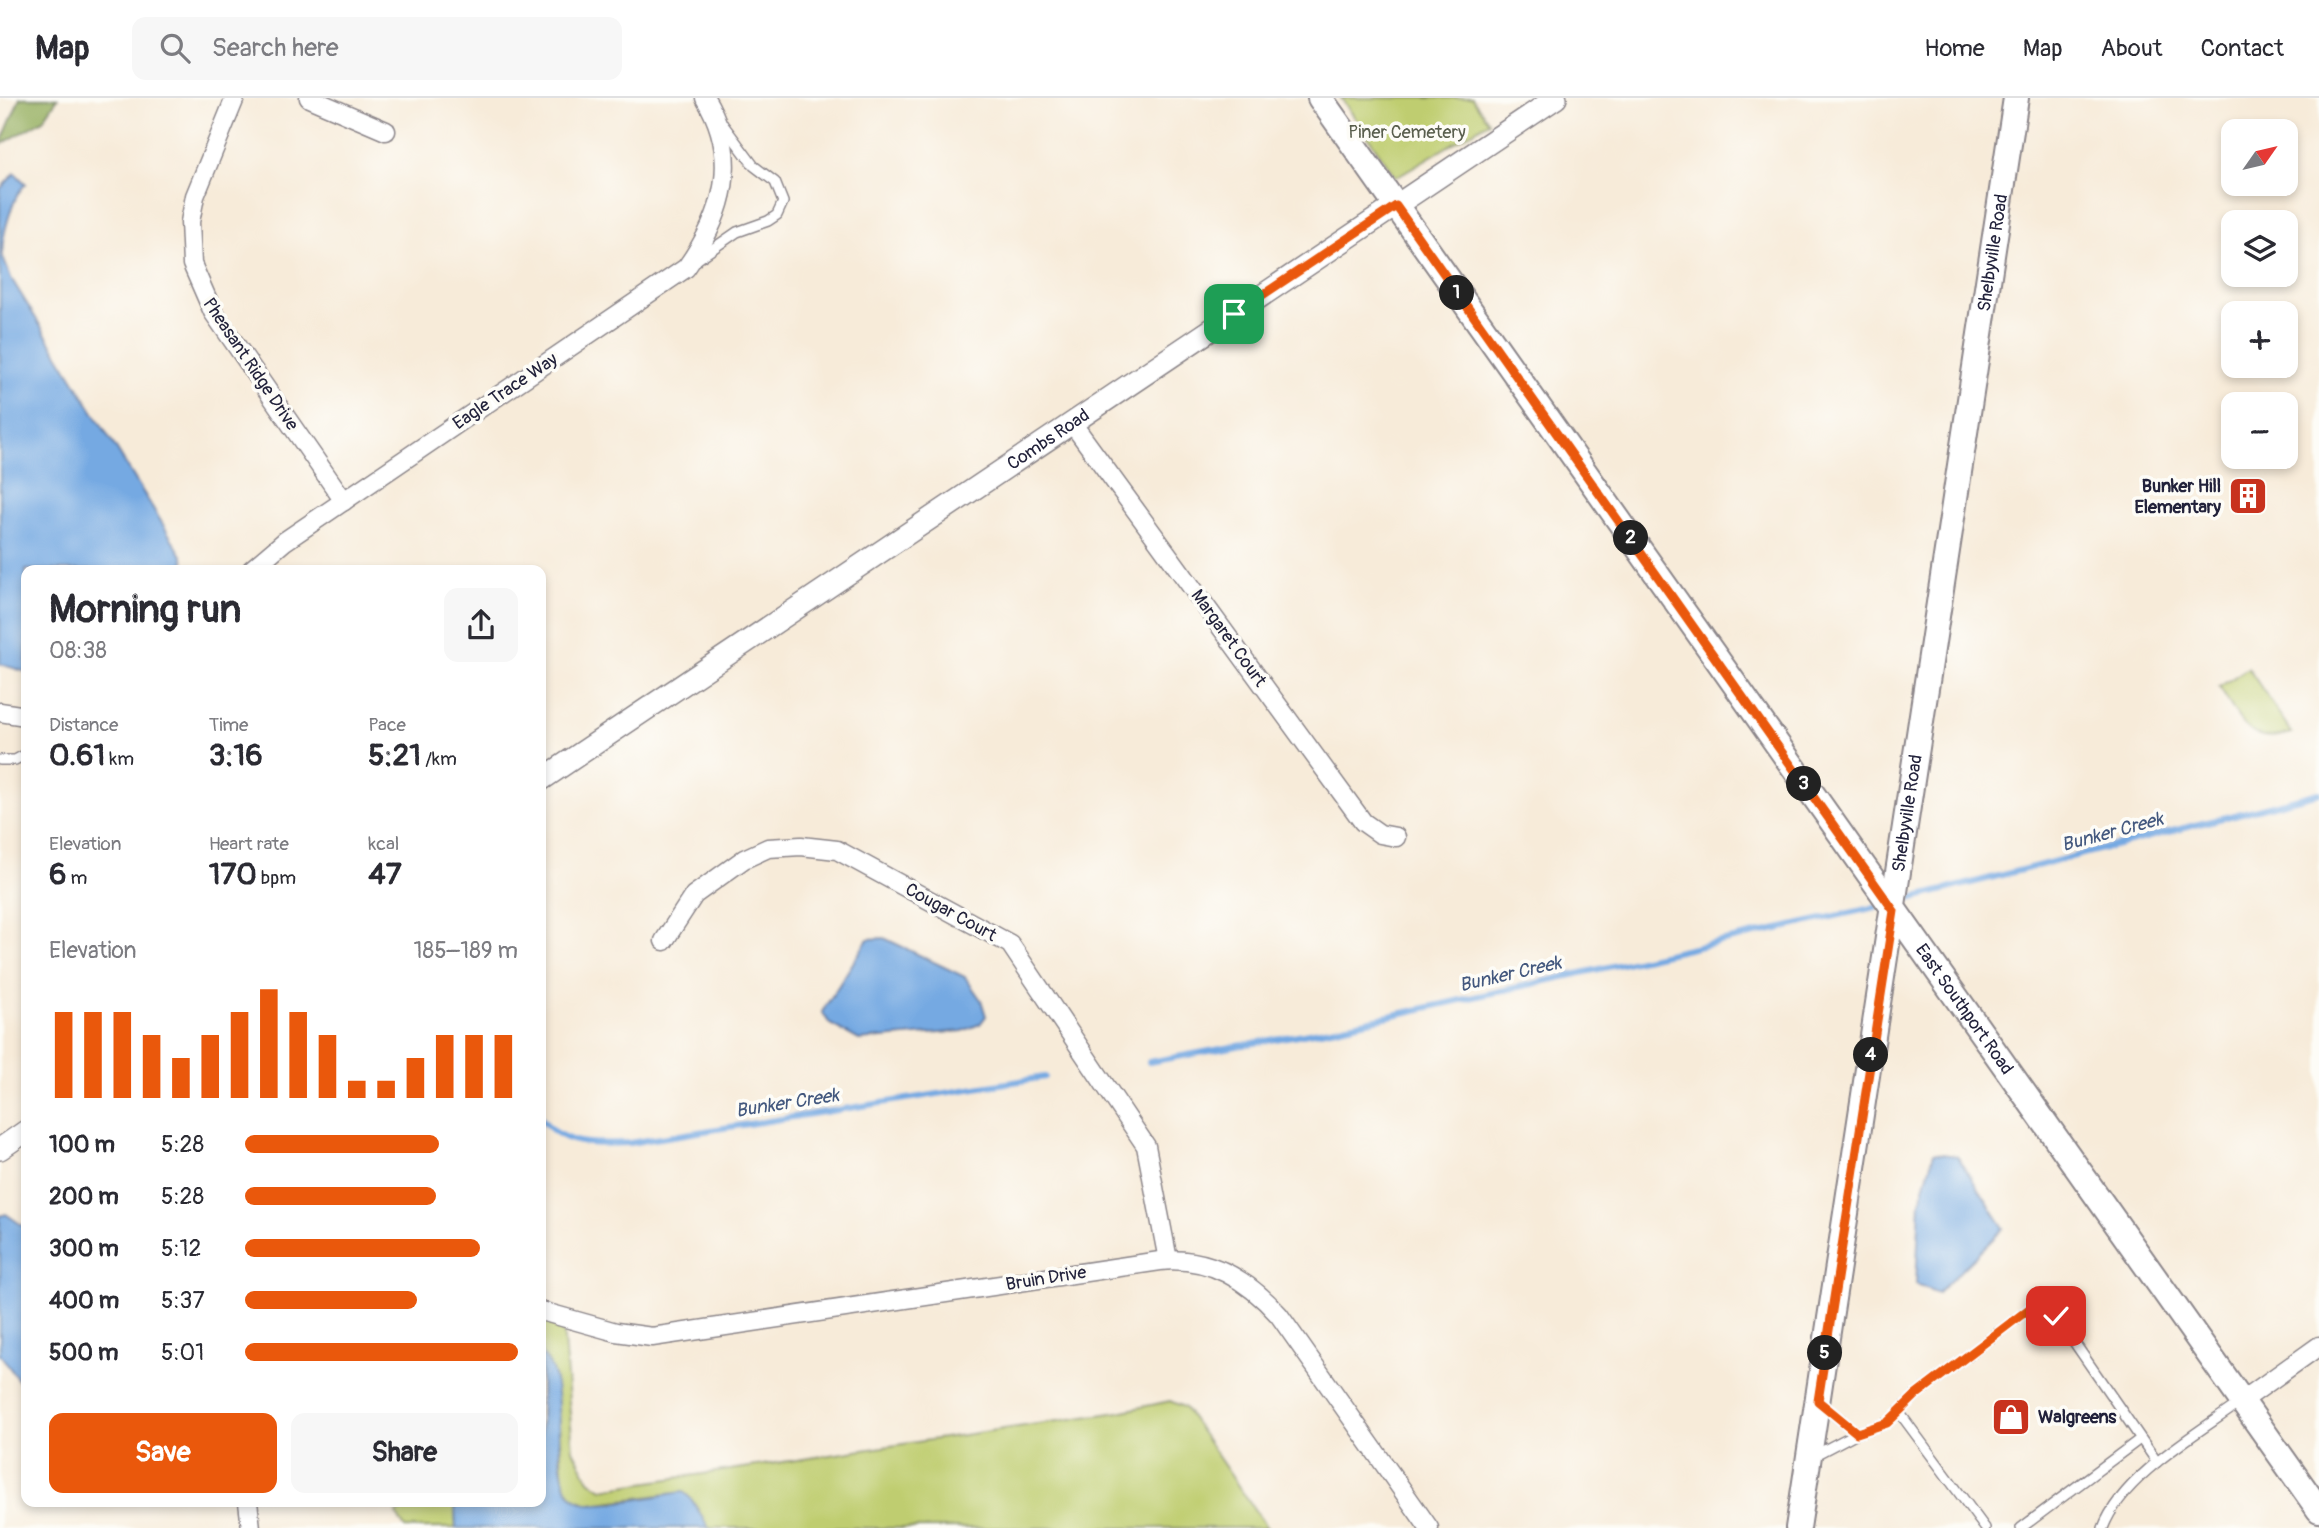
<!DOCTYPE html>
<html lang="en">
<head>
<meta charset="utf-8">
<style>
	body { margin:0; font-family:Pangolin,sans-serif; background:#f7f7f7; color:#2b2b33; height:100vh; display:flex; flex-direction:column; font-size:26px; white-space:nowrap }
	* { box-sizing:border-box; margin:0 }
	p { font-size:23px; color:#7c7c81 }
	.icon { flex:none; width:38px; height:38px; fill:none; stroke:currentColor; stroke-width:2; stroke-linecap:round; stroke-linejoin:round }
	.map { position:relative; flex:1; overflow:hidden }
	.sheet { position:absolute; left:21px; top:467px; width:525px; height:942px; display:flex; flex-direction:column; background:#fff; border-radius:14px; box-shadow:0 4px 10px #0003 }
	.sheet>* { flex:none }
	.needle { width:46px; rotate:56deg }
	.tools { position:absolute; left:2221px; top:21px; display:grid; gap:14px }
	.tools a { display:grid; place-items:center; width:77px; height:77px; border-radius:14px; background:#fff; box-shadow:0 4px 10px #0003; font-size:35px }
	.pin { position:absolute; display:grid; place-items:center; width:60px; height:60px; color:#fff; margin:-30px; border-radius:14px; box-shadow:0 4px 10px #0006 }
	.km { position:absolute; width:35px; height:35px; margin:-18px; border-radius:50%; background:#222; color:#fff; font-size:19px; line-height:35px; text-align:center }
	.round { display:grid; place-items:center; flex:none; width:74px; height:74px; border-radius:14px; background:#f7f7f7 }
	.overview { display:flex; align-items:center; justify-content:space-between; height:119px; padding:0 28px }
	h1 { font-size:38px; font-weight:700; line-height:52px }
	.metrics { display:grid; grid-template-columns:repeat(3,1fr); gap:10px; height:119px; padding:7px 28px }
	.metrics div { display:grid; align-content:center }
	.metrics b { font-size:30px; font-weight:700 }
	.metrics small { font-size:19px; font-weight:400 }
	.metrics p { font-size:19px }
	.chart { height:196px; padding:14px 28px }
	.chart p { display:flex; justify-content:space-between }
	.chart svg { width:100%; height:126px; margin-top:7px; stroke:#ea580c; stroke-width:6 }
	.button { display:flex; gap:14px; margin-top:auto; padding:14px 28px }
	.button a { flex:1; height:80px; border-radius:14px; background:#ea580c; color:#fff; font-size:28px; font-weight:700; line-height:80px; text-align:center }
	.button a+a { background:#f7f7f7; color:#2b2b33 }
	ul { padding:0 28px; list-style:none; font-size:23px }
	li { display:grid; grid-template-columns:112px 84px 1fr; align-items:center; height:52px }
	li i { height:18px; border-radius:9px; background:#ea580c }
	header { display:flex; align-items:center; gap:42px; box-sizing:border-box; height:98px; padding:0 35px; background:#fff; border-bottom:2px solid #e1e1e2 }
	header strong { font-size:33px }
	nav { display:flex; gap:38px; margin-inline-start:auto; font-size:24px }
	.search { width:490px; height:63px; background:#f7f7f7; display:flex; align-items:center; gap:18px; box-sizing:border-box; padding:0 24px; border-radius:14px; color:#7c7c81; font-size:26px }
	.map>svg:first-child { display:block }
	.green { fill:#bfcd6f; stroke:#707855; stroke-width:2 }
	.forest { fill:#97b062; stroke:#5c694e; stroke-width:2 }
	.water { fill:#75a9e2; stroke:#4c668e; stroke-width:2 }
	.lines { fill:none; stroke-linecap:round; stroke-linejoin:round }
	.stream { stroke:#75a9e2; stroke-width:6 }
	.service-casing { stroke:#8c868a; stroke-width:12 }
	.minor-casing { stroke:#8c868a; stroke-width:21 }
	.tertiary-casing { stroke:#8c868a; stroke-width:24 }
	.secondary-casing { stroke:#8c868a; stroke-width:28 }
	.service { stroke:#fff; stroke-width:9 }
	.minor { stroke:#fff; stroke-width:18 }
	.tertiary { stroke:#fff; stroke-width:21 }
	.secondary { stroke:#fff; stroke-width:24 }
	.route-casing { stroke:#fff; stroke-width:14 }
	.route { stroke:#ea580c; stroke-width:9 }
	.labels { text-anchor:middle; stroke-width:7; stroke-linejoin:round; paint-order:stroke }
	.park-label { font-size:18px; fill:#595e4d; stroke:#fdfcf7 }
	.street-label { font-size:18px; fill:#22223b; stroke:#fdfcf7 }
	.poi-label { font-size:18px; font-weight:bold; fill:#22223b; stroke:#fdfcf7; text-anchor:end }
	.water-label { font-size:19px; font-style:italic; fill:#43587e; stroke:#fdfcf7 }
</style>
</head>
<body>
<header>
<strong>Map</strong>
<div class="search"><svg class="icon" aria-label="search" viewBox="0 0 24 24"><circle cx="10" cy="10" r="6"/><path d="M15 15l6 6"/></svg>Search here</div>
<nav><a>Home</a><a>Map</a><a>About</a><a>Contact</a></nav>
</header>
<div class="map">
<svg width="2319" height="1430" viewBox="0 0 2319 1430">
	<rect width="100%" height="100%" fill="#fdfcf7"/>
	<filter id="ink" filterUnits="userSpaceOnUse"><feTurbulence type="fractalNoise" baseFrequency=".0143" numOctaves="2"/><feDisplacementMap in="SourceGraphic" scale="14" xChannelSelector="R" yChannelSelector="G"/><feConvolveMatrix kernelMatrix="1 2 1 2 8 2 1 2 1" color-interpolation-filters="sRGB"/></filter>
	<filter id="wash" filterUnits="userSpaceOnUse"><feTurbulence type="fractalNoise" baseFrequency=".00686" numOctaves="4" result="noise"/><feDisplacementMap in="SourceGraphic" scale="28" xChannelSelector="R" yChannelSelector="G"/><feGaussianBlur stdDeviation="1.57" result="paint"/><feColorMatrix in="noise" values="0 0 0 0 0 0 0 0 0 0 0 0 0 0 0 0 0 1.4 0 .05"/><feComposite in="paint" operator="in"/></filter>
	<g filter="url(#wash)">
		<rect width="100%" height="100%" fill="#f7ebd9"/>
		<g class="green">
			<polygon points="1341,0 1472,0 1489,24 1396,79"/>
			<path d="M 2248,570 L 2292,635 C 2247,649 2241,622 2219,589 Z"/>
			<path d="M 541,1222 L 563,1229 L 573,1352 L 589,1382 L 602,1391 L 1118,1314 L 1170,1303 L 1184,1309 L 1267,1430 L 709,1430 C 701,1419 695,1401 683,1394 L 590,1406 L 575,1401 L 563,1386 L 557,1296 L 554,1277 L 541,1256 Z"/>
			<polygon points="414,1404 461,1404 455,1410 456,1430 405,1430 396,1416"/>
		</g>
		<polygon class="forest" points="20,0 58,0 43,22 0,47"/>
		<g class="water">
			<path d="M 15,75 L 26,86 C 13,96 0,143 3,159 C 5,166 9,174 11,180 L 183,459 L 185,470 L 184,472 L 26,472 L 26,574 L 0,566 L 0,91 Z"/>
			<polygon points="884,840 965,879 981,902 986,918 980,926 963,933 859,942 830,926 822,914 868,841"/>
			<polygon points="1934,1055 1957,1058 2004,1130 1938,1195 1916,1186 1920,1104"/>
			<polygon points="6,1116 26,1130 26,1293 0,1256 0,1118"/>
			<path d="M 541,1256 C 578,1285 535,1405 592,1406 C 622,1406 654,1398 683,1394 C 695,1401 700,1419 709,1430 L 456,1430 L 455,1410 L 461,1404 L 541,1404 Z"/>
		</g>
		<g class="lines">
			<g class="stream">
				<polyline points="1913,800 2319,695"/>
				<polyline points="1149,964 1336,930 1876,809"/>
				<path d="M 541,1020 C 564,1050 595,1046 629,1045 L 1045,979"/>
			</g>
		</g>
	</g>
	<g filter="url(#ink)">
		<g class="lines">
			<g class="service-casing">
				<g id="service">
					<polyline points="698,161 737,134 768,123 777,117 783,104 775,84 754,68 722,25"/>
					<polyline points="0,662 15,662 26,656"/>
					<polyline points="1820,1305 1857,1335"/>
					<polyline points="1899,1314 1985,1430"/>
					<polyline points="1813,1358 1857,1335 1887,1325 1916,1297 2029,1211 2037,1209 2056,1218 2157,1364"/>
					<polyline points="2021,1430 2140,1341"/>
					<path d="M 2103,1430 C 2123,1377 2197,1336 2242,1303"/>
				</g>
			</g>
			<g class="minor-casing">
				<g id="minor">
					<polyline points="235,0 195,98 190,124 192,166 213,214 344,403"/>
					<polyline points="309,0 386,33"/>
					<polyline points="1072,325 1363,724 1380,736 1396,739"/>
					<path d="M 251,472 L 285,443 L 686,170 C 724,117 741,60 705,0"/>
					<polyline points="0,614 26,618"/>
					<polyline points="664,843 694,797 744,761 768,750 801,748 837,752 1010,846 1146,1048 1168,1162"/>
					<path d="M 541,1213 L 616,1234 L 652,1239 L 1160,1163 C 1210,1158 1248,1182 1279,1217 L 1429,1430"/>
					<polyline points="2242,1303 2319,1248"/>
					<polyline points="248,1404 251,1430"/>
				</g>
			</g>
			<g class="tertiary-casing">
				<g id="tertiary">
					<path id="s1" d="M 541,682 L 1556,0"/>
					<polyline points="0,1051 26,1033"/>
				</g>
			</g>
			<g class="secondary-casing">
				<g id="secondary">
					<path id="s2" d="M 1320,0 L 2319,1412"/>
					<path id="s3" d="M 1798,1430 L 2016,0"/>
				</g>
			</g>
			<use href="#service" class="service"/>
			<use href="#minor" class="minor"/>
			<use href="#tertiary" class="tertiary"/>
			<use href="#secondary" class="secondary"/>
		</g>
	</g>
	<g class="lines" filter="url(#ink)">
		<g class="route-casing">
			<polyline id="route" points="1234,216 1396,108 1894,813 1818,1303 1857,1335 1887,1325 1916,1297 2029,1211 2048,1212 2056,1218"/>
		</g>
		<use href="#route" class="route"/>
	</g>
	<defs>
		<g id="building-square" transform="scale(2.0125)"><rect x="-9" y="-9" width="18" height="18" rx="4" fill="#c8321e" stroke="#fdfcf7"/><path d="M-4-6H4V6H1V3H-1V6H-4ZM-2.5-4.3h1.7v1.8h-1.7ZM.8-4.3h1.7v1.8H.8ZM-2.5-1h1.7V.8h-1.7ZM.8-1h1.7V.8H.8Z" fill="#fff"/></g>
		<g id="shop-square" transform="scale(2.0125)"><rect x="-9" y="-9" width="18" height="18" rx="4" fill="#c8321e" stroke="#fdfcf7"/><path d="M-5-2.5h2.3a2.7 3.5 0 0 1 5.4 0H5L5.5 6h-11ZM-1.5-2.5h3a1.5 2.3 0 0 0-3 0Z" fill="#fff"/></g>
	</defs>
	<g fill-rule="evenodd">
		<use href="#building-square" x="2248" y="398"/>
		<use href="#shop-square" x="2011" y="1319"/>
	</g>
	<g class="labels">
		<g class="park-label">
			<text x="1407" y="40">Piner Cemetery</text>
		</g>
		<g class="street-label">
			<text dy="6" stroke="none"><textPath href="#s3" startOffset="1290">Shelbyville Road</textPath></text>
			<text transform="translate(251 266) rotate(56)" y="6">Pheasant Ridge Drive</text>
			<text transform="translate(505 293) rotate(-34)" y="6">Eagle Trace Way</text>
			<text dy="6" stroke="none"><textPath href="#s1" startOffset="611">Combs Road</textPath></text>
			<text transform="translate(1229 540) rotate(54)" y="6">Margaret Court</text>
			<text dy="6" stroke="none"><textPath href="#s3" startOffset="723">Shelbyville Road</textPath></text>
			<text transform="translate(951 814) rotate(29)" y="6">Cougar Court</text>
			<text dy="6" stroke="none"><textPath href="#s2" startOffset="1116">East Southport Road</textPath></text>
			<text transform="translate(1046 1180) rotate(-9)" y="6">Bruin Drive</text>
		</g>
		<g class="poi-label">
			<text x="2221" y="394">Bunker Hill<tspan x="2221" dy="21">Elementary</tspan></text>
			<text x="2038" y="1325" text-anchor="start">Walgreens</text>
		</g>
		<g class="water-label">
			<text transform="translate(2112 733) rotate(-15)" y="7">Bunker Creek</text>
			<text transform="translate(1510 875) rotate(-13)" y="7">Bunker Creek</text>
			<text transform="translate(787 1004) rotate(-9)" y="7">Bunker Creek</text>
		</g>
	</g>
</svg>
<div class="tools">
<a><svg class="needle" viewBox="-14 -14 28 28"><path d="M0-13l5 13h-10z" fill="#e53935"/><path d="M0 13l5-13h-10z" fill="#7c7c81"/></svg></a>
<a><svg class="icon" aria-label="layers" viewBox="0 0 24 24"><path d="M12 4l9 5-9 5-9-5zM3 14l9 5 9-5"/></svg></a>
<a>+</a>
<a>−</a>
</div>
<div class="pin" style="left:1234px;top:216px;background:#1e9e55"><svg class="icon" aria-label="arrive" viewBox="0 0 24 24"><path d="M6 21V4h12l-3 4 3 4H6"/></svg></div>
<div class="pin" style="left:2056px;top:1218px;background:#d93025"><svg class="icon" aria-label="check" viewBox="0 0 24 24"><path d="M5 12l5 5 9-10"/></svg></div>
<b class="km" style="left:1457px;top:195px">1</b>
<b class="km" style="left:1631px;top:440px">2</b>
<b class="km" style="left:1804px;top:686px">3</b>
<b class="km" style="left:1871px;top:957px">4</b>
<b class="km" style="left:1825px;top:1255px">5</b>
<section class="sheet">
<div class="overview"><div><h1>Morning run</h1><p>08:38</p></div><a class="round"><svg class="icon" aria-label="share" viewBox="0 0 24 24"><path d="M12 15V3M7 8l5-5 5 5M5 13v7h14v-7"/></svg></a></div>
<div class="metrics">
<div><p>Distance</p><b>0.61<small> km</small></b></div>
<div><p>Time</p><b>3:16</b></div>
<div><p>Pace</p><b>5:21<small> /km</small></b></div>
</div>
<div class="metrics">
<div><p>Elevation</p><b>6<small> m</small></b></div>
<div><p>Heart rate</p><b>170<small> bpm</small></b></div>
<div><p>kcal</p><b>47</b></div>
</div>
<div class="chart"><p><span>Elevation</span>185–189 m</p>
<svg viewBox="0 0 160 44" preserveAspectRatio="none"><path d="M5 44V14M15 44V14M25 44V14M35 44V22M45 44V30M55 44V22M65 44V14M75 44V6M85 44V14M95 44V22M105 44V38M115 44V38M125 44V30M135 44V22M145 44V22M155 44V22"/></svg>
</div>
<ul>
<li><b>100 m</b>5:28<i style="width:71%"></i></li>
<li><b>200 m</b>5:28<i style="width:70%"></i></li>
<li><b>300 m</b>5:12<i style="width:86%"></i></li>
<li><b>400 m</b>5:37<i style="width:63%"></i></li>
<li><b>500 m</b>5:01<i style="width:100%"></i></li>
</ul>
<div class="button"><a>Save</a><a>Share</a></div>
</section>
</div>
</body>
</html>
